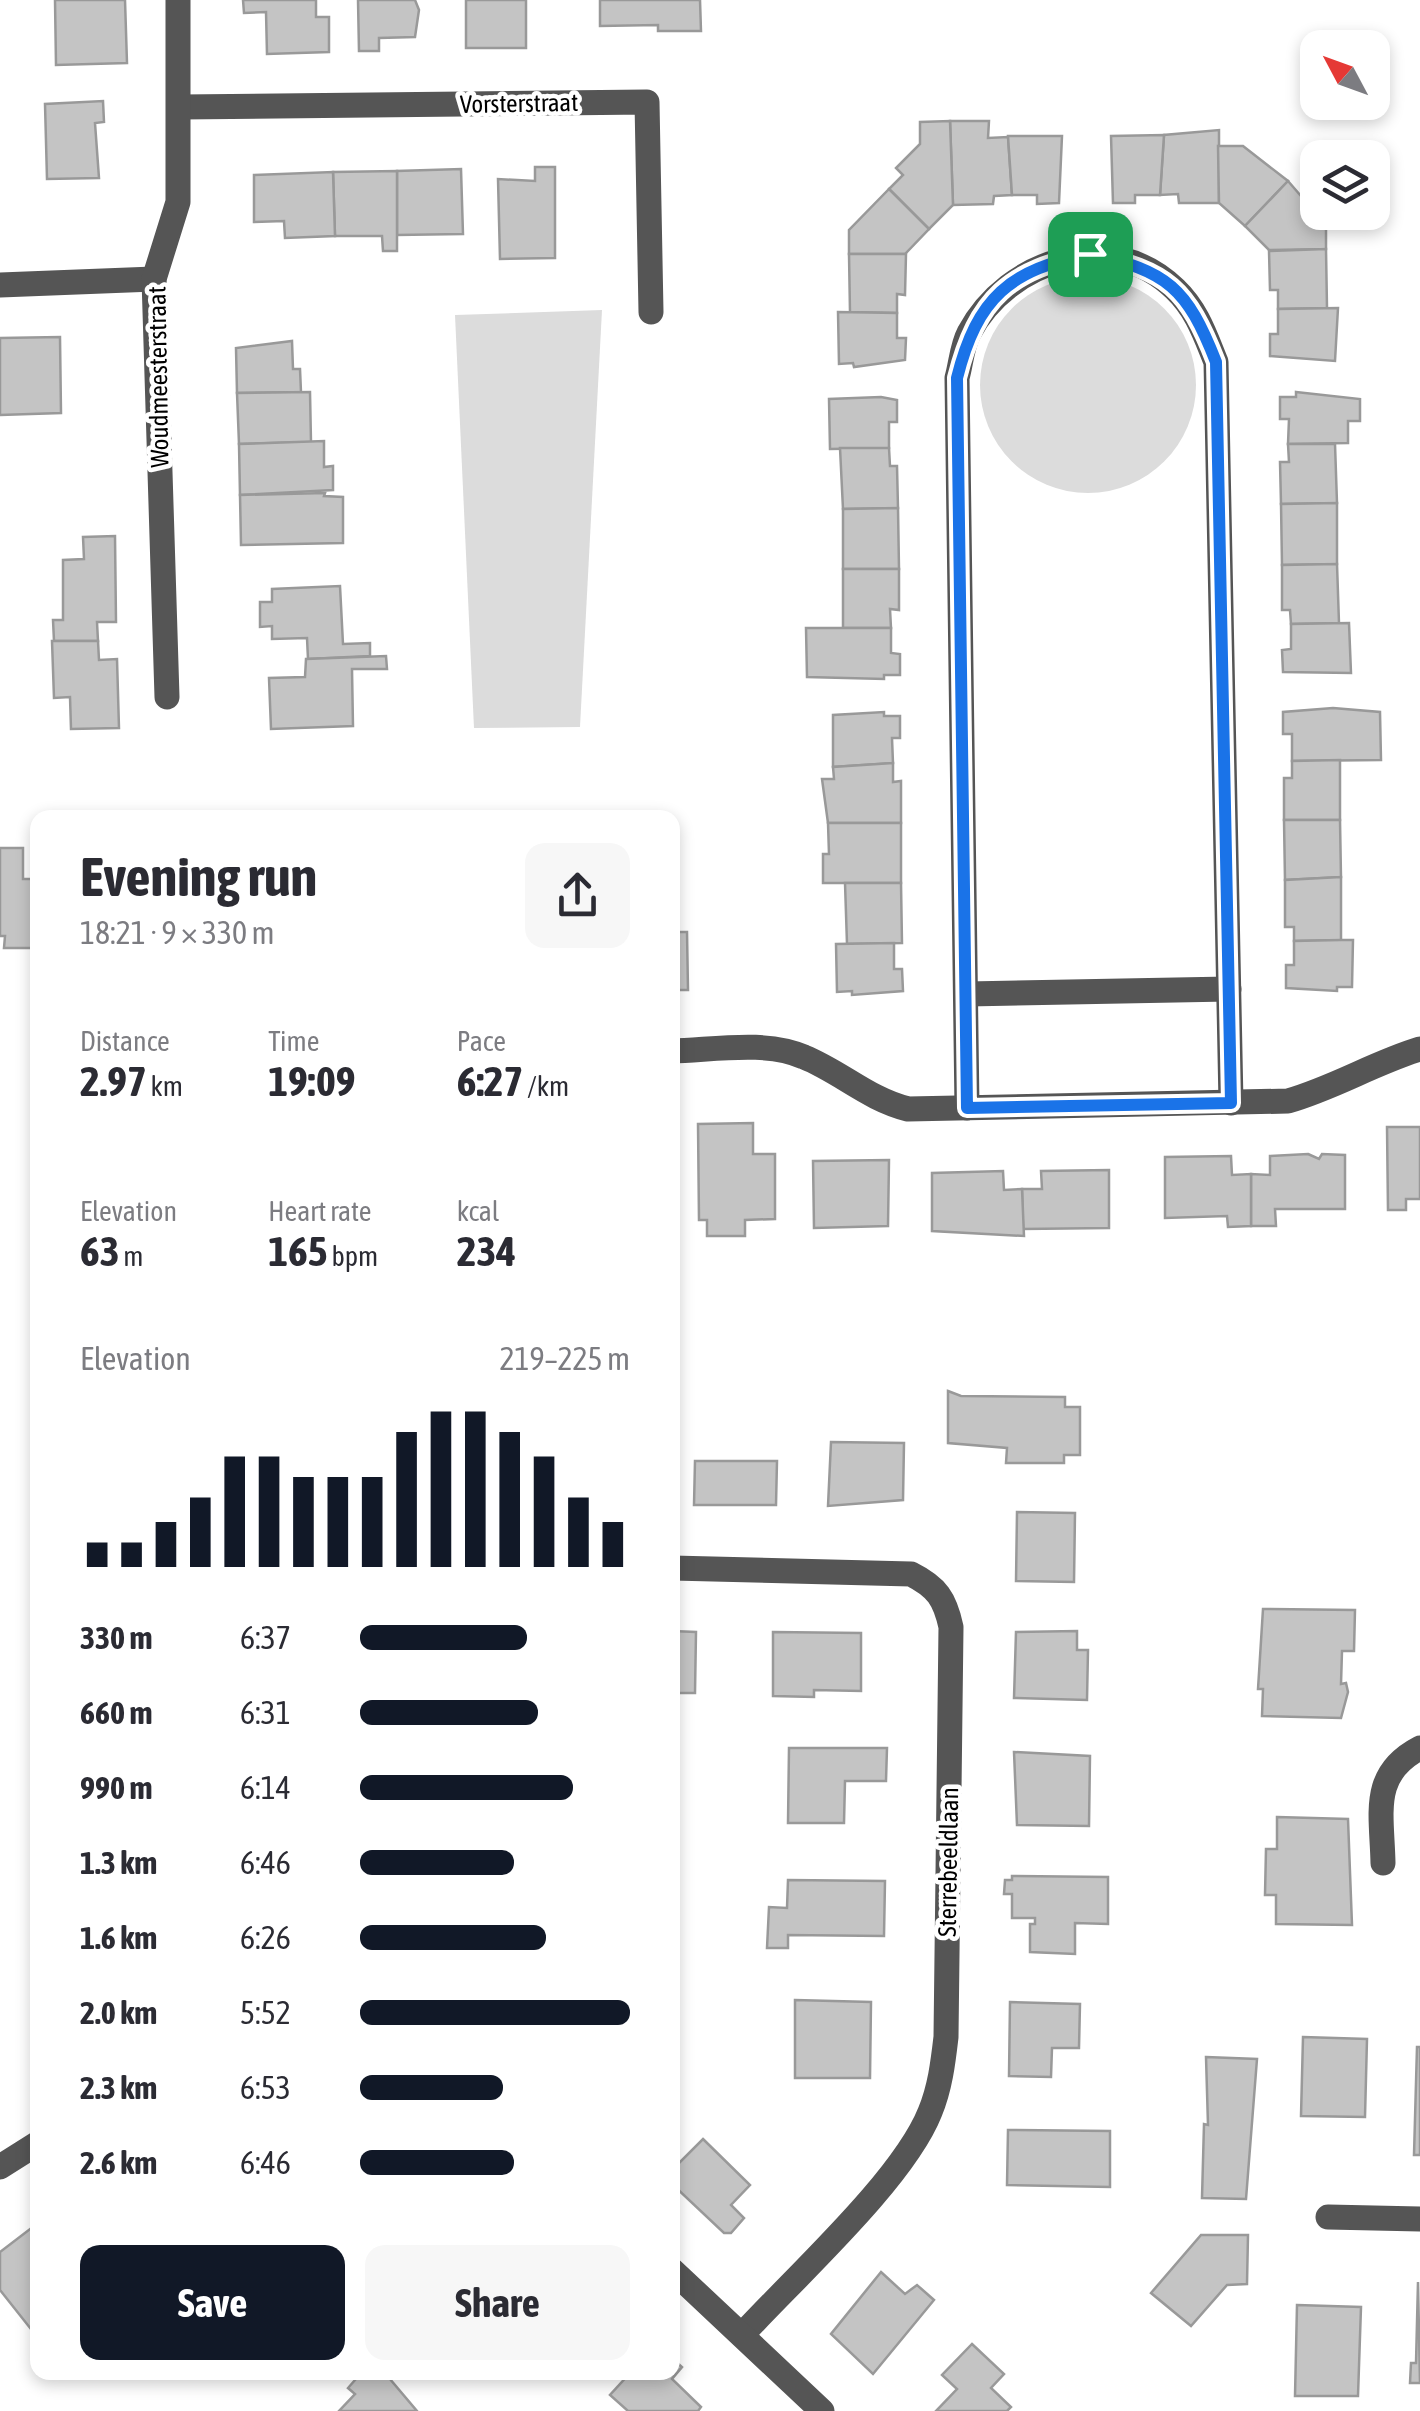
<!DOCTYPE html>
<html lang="en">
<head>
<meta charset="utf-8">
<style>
	body { margin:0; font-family:"Asap Condensed",sans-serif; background:#f7f7f7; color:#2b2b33; height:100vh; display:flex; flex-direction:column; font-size:38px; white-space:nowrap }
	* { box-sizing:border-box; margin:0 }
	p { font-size:32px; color:#7c7c81 }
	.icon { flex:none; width:55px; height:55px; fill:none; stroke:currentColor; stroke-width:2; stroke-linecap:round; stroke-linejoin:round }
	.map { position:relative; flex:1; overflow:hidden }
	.side { position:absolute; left:30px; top:810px; width:650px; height:1570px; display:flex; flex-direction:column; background:#fff; border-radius:20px; box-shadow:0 5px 15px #0003 }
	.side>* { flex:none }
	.needle { width:65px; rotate:311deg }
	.fabs { position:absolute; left:1300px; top:30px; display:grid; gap:20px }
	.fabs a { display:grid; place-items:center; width:90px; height:90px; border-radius:20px; background:#fff; box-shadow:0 5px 15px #0003; font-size:50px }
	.pin { position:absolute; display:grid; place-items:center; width:85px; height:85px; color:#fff; margin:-42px; border-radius:20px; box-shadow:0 5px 15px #0006 }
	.round { display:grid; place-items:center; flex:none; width:105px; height:105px; border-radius:20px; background:#f7f7f7 }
	.overview { display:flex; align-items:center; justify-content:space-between; height:170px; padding:0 50px }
	h1 { font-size:55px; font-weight:700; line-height:75px }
	.stats { display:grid; grid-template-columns:repeat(3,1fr); gap:15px; height:170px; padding:10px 50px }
	.stats div { display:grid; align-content:center }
	.stats b { font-size:42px; font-weight:700 }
	.stats small { font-size:28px; font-weight:400 }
	.stats p { font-size:28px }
	.chart { height:280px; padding:20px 50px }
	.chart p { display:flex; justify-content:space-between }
	.chart svg { width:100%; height:180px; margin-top:10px; stroke:#111827; stroke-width:6 }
	.action { display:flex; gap:20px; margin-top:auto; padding:20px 50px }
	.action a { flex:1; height:115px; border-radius:20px; background:#111827; color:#fff; font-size:40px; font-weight:700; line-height:115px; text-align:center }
	.action a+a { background:#f7f7f7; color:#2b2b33 }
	ul { padding:0 50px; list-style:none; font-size:32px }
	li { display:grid; grid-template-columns:160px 120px 1fr; align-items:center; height:75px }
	li i { height:25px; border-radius:12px; background:#111827 }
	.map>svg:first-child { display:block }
	.green { fill:#dcdcdc }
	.building { fill:#c4c4c4; stroke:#999; stroke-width:2.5 }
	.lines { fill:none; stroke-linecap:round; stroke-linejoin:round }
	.minor { stroke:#555; stroke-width:25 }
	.route-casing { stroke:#fff; stroke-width:20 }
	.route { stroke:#1a73e8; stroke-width:12 }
	.labels { text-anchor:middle; stroke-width:9; stroke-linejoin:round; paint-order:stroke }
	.street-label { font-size:25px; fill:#000; stroke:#fff }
</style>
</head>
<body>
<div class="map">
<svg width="1420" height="2411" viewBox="0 0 1420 2411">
	<rect width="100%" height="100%" fill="#fff"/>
	<g class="green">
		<circle cx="1088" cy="385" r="108"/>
		<polygon points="602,310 580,727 474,728 455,315"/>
	</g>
	<g class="building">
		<polygon points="55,0 125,0 127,63 56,65"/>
		<polygon points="243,0 316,0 316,17 329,17 329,52 267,54 266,12 244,13"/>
		<polygon points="358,0 415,0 419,10 415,37 379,38 379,51 359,51"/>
		<rect x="466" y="0" width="60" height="48"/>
		<polygon points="600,0 700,0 701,31 658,31 658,25 600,26"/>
		<polygon points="103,101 104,122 95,123 99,178 47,179 45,104"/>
		<polygon points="950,121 989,121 988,138 1008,137 1012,195 994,196 993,204 953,205"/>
		<polygon points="950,121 953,205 929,229 889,189 903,175 896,168 920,144 920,122"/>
		<polygon points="1219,130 1219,203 1179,203 1178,194 1160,195 1164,135"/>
		<polygon points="1164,135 1160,195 1135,195 1135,203 1113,203 1111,136"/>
		<polygon points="1062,136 1059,203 1037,204 1037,195 1012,195 1008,136"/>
		<polygon points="1218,146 1243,146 1288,181 1245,226 1219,203"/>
		<polygon points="535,167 555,167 555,258 500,259 498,179 535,181"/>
		<polygon points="461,169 463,234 397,235 397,171"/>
		<polygon points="397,171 397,251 383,251 382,236 335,236 333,172"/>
		<polygon points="333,172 335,236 285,238 284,221 254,222 254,175"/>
		<polygon points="1288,181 1326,225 1326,249 1269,250 1245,226"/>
		<polygon points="889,189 929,229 905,254 849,254 849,230"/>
		<polygon points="1326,249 1327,308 1278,309 1278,290 1270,290 1269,251"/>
		<polygon points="849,254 906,254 905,295 897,294 897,313 850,312"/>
		<polygon points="1338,308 1335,361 1270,356 1270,334 1278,334 1278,309"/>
		<polygon points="838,312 897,313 897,338 906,338 905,360 854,367 853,363 839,364"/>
		<polygon points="60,337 61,413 0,415 0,338"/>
		<polygon points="292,341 293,369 300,369 301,392 237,393 236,348"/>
		<polygon points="310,392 311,442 239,444 237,393"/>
		<polygon points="1296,392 1360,399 1360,421 1348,421 1348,443 1288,444 1289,419 1280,419 1280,397 1296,397"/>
		<polygon points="881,397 897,400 897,422 889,422 889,448 830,449 829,399"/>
		<polygon points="324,441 324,467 333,466 333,490 240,495 239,444"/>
		<polygon points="1288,444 1335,444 1337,503 1281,504 1280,462 1289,462"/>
		<polygon points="840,448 889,448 890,466 897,466 898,508 843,509"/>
		<polygon points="325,493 324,496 343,497 343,543 241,545 240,495"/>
		<polygon points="1337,503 1337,564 1282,565 1281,504"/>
		<polygon points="898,508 899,569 843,569 843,509"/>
		<polygon points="115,536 116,622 97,622 98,641 54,641 53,620 63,620 63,560 84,559 83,537"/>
		<polygon points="1337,564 1339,623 1291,624 1290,610 1282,610 1282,565"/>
		<polygon points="843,569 899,569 899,610 890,609 891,628 843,628"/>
		<polygon points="340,586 343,644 370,643 370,656 308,659 307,638 272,639 272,626 260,627 260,602 272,602 272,589"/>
		<polygon points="1349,623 1351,673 1283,672 1282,650 1291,649 1291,624"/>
		<polygon points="806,628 891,628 891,653 900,654 900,675 884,675 884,679 807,677"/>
		<polygon points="52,641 98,641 99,660 117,659 119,728 71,729 70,697 54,698"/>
		<polygon points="386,656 387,669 352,669 353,726 271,729 269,678 305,677 306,659"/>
		<polygon points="1333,708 1380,712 1381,760 1292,761 1292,734 1283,734 1283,712"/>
		<polygon points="884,712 884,716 900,716 900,738 892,738 893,763 833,767 833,715"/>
		<polygon points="1340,760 1340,820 1284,820 1284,778 1292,778 1292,761"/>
		<polygon points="893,763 893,782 901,781 901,823 828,823 822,779 834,779 833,767"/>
		<polygon points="1284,820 1340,820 1341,877 1285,880"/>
		<polygon points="828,823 901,823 901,883 823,883 823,854 829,854"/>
		<polygon points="0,848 23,848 23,879 38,879 38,948 4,948 5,936 0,936"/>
		<polygon points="1341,877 1341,940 1294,941 1294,927 1285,927 1285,880"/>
		<polygon points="845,883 901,883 902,943 847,944"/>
		<polygon points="672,932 687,932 688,990 672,990"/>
		<polygon points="1341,940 1353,940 1352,987 1337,987 1337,991 1286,988 1286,965 1294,965 1294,941"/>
		<polygon points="894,943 894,969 902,969 903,991 852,995 852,991 837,992 836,944"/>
		<polygon points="753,1123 753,1154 775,1154 775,1219 745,1220 745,1236 707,1236 707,1220 699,1220 698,1124"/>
		<polygon points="1387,1127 1420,1127 1420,1199 1406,1199 1406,1210 1388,1210"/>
		<polygon points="1308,1154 1319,1159 1322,1154 1345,1155 1345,1209 1275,1209 1276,1226 1251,1226 1251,1174 1270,1175 1270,1156"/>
		<polygon points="1231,1156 1232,1175 1251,1174 1251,1226 1228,1227 1227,1216 1165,1218 1165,1157"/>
		<polygon points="889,1160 888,1226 814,1228 813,1161"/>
		<polygon points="1109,1170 1109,1228 1023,1229 1022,1189 1042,1189 1041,1171"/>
		<polygon points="1003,1171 1004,1190 1022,1189 1024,1236 932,1231 932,1173"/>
		<polygon points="948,1391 961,1396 1065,1397 1065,1407 1080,1407 1080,1455 1064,1455 1064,1463 1006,1463 1007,1448 948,1443"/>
		<polygon points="831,1442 904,1443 903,1500 828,1506"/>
		<polygon points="695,1461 777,1461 776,1505 694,1505"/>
		<polygon points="1017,1512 1075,1513 1074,1582 1016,1581"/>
		<polygon points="1263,1609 1355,1610 1354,1651 1342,1651 1341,1684 1346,1683 1348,1692 1341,1718 1262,1716 1263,1689 1258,1689"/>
		<polygon points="672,1631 696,1632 695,1693 672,1693"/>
		<polygon points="1077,1631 1077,1650 1088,1650 1087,1700 1014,1698 1016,1632"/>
		<polygon points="773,1632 861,1633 861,1691 814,1690 814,1697 773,1696"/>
		<polygon points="789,1748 887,1748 886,1781 845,1781 844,1823 788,1823"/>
		<polygon points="1014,1752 1090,1756 1089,1826 1017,1825"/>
		<polygon points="1277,1817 1348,1819 1352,1925 1276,1924 1276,1895 1265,1895 1266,1849 1277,1849"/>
		<polygon points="1012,1876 1108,1877 1108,1924 1075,1923 1075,1954 1030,1952 1030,1924 1035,1924 1035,1918 1012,1918 1012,1894 1004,1894 1005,1880 1012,1880"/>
		<polygon points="788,1880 885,1881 884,1936 788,1935 788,1948 767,1948 769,1907 787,1908"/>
		<polygon points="795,2000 871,2002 870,2078 795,2078"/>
		<polygon points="1010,2002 1080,2004 1079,2048 1052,2048 1051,2077 1009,2076"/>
		<polygon points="1303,2037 1367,2039 1365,2117 1301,2116"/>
		<polygon points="1417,2047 1420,2047 1420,2155 1414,2155"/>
		<polygon points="1206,2057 1257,2059 1246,2199 1202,2198 1204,2124 1208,2125"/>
		<polygon points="1008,2130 1110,2131 1110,2187 1007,2185"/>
		<polygon points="703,2139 750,2185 731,2205 744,2218 731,2233 724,2233 672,2184 672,2170"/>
		<polygon points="38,2223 38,2338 0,2290 0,2252"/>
		<polygon points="1201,2235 1248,2235 1247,2284 1227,2285 1191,2326 1151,2293"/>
		<polygon points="881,2272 905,2294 917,2285 934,2300 873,2374 831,2334"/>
		<polygon points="1418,2282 1420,2383 1410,2383 1411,2363 1416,2363"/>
		<polygon points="1297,2305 1361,2307 1358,2396 1295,2396"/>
		<polygon points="972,2344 1004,2374 991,2388 1011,2407 1007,2411 936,2411 957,2389 942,2375"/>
		<polygon points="672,2358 682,2367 672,2379 701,2407 698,2411 628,2411 610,2395 631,2372 672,2372"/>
		<polygon points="362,2372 384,2372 417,2411 339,2411 355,2394 348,2388"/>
	</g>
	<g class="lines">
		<g class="minor">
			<polyline points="181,107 647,102 651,312"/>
			<polyline points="0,285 154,279"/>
			<polyline points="167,697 154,279 178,202 178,0"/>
			<polyline points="967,994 1229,989"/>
			<path d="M 672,1051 C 713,1050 766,1040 804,1057 C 841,1072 868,1099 908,1109 L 1288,1101 C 1334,1088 1374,1063 1420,1049"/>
			<path d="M 967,1108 L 957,378 C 961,364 962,346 969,333 C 1008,260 1110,226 1175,289 C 1197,310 1205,335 1216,362 L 1231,1103"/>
			<path d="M 672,1568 L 911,1574 C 937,1587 945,1599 951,1627 L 946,2037 C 943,2063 940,2088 930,2112 C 903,2180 794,2278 742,2335"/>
			<path d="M 1383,1863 C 1382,1813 1370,1774 1420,1748"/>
			<polyline points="0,2167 38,2143"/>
			<polyline points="1328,2217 1420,2219"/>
			<polyline points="672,2270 822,2411"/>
		</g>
	</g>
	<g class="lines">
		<g class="route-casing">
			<path id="route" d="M 1090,254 C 1168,271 1187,288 1216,362 L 1231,1103 L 967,1108 L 957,378 C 977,298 1010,269 1090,254 Z"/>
		</g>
		<use href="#route" class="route"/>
	</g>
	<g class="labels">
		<g class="street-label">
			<text transform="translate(519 103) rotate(-1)" y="9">Vorsterstraat</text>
			<text transform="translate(158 377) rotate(-91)" y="9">Woudmeesterstraat</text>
			<text transform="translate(948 1862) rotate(-89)" y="9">Sterrebeeldlaan</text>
		</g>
	</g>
</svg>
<div class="fabs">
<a><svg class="needle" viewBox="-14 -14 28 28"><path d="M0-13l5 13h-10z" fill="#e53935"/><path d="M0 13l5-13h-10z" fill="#7c7c81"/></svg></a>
<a><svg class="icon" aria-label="layers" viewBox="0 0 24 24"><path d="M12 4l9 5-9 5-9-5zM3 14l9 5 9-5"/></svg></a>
</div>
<div class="pin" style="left:1090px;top:254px;background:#1e9e55"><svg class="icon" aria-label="arrive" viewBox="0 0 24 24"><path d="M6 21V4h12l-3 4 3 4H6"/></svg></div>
<section class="side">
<div class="overview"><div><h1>Evening run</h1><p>18:21 · 9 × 330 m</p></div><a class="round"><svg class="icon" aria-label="share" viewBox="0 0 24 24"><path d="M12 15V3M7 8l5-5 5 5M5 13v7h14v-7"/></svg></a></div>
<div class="stats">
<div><p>Distance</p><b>2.97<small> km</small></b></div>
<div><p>Time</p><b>19:09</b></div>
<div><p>Pace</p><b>6:27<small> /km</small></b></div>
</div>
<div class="stats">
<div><p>Elevation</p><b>63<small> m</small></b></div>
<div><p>Heart rate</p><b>165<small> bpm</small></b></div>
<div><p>kcal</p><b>234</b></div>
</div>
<div class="chart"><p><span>Elevation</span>219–225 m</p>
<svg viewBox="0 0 160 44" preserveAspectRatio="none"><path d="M5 44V38M15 44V38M25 44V33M35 44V27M45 44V17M55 44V17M65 44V22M75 44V22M85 44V22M95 44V11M105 44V6M115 44V6M125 44V11M135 44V17M145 44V27M155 44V33"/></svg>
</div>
<ul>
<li><b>330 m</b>6:37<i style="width:62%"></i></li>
<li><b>660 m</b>6:31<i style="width:66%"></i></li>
<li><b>990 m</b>6:14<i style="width:79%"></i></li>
<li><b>1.3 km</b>6:46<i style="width:57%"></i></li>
<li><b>1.6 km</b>6:26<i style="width:69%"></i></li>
<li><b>2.0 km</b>5:52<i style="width:100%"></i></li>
<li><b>2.3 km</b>6:53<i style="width:53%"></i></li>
<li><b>2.6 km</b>6:46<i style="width:57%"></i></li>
</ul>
<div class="action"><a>Save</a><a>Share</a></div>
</section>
</div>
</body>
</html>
